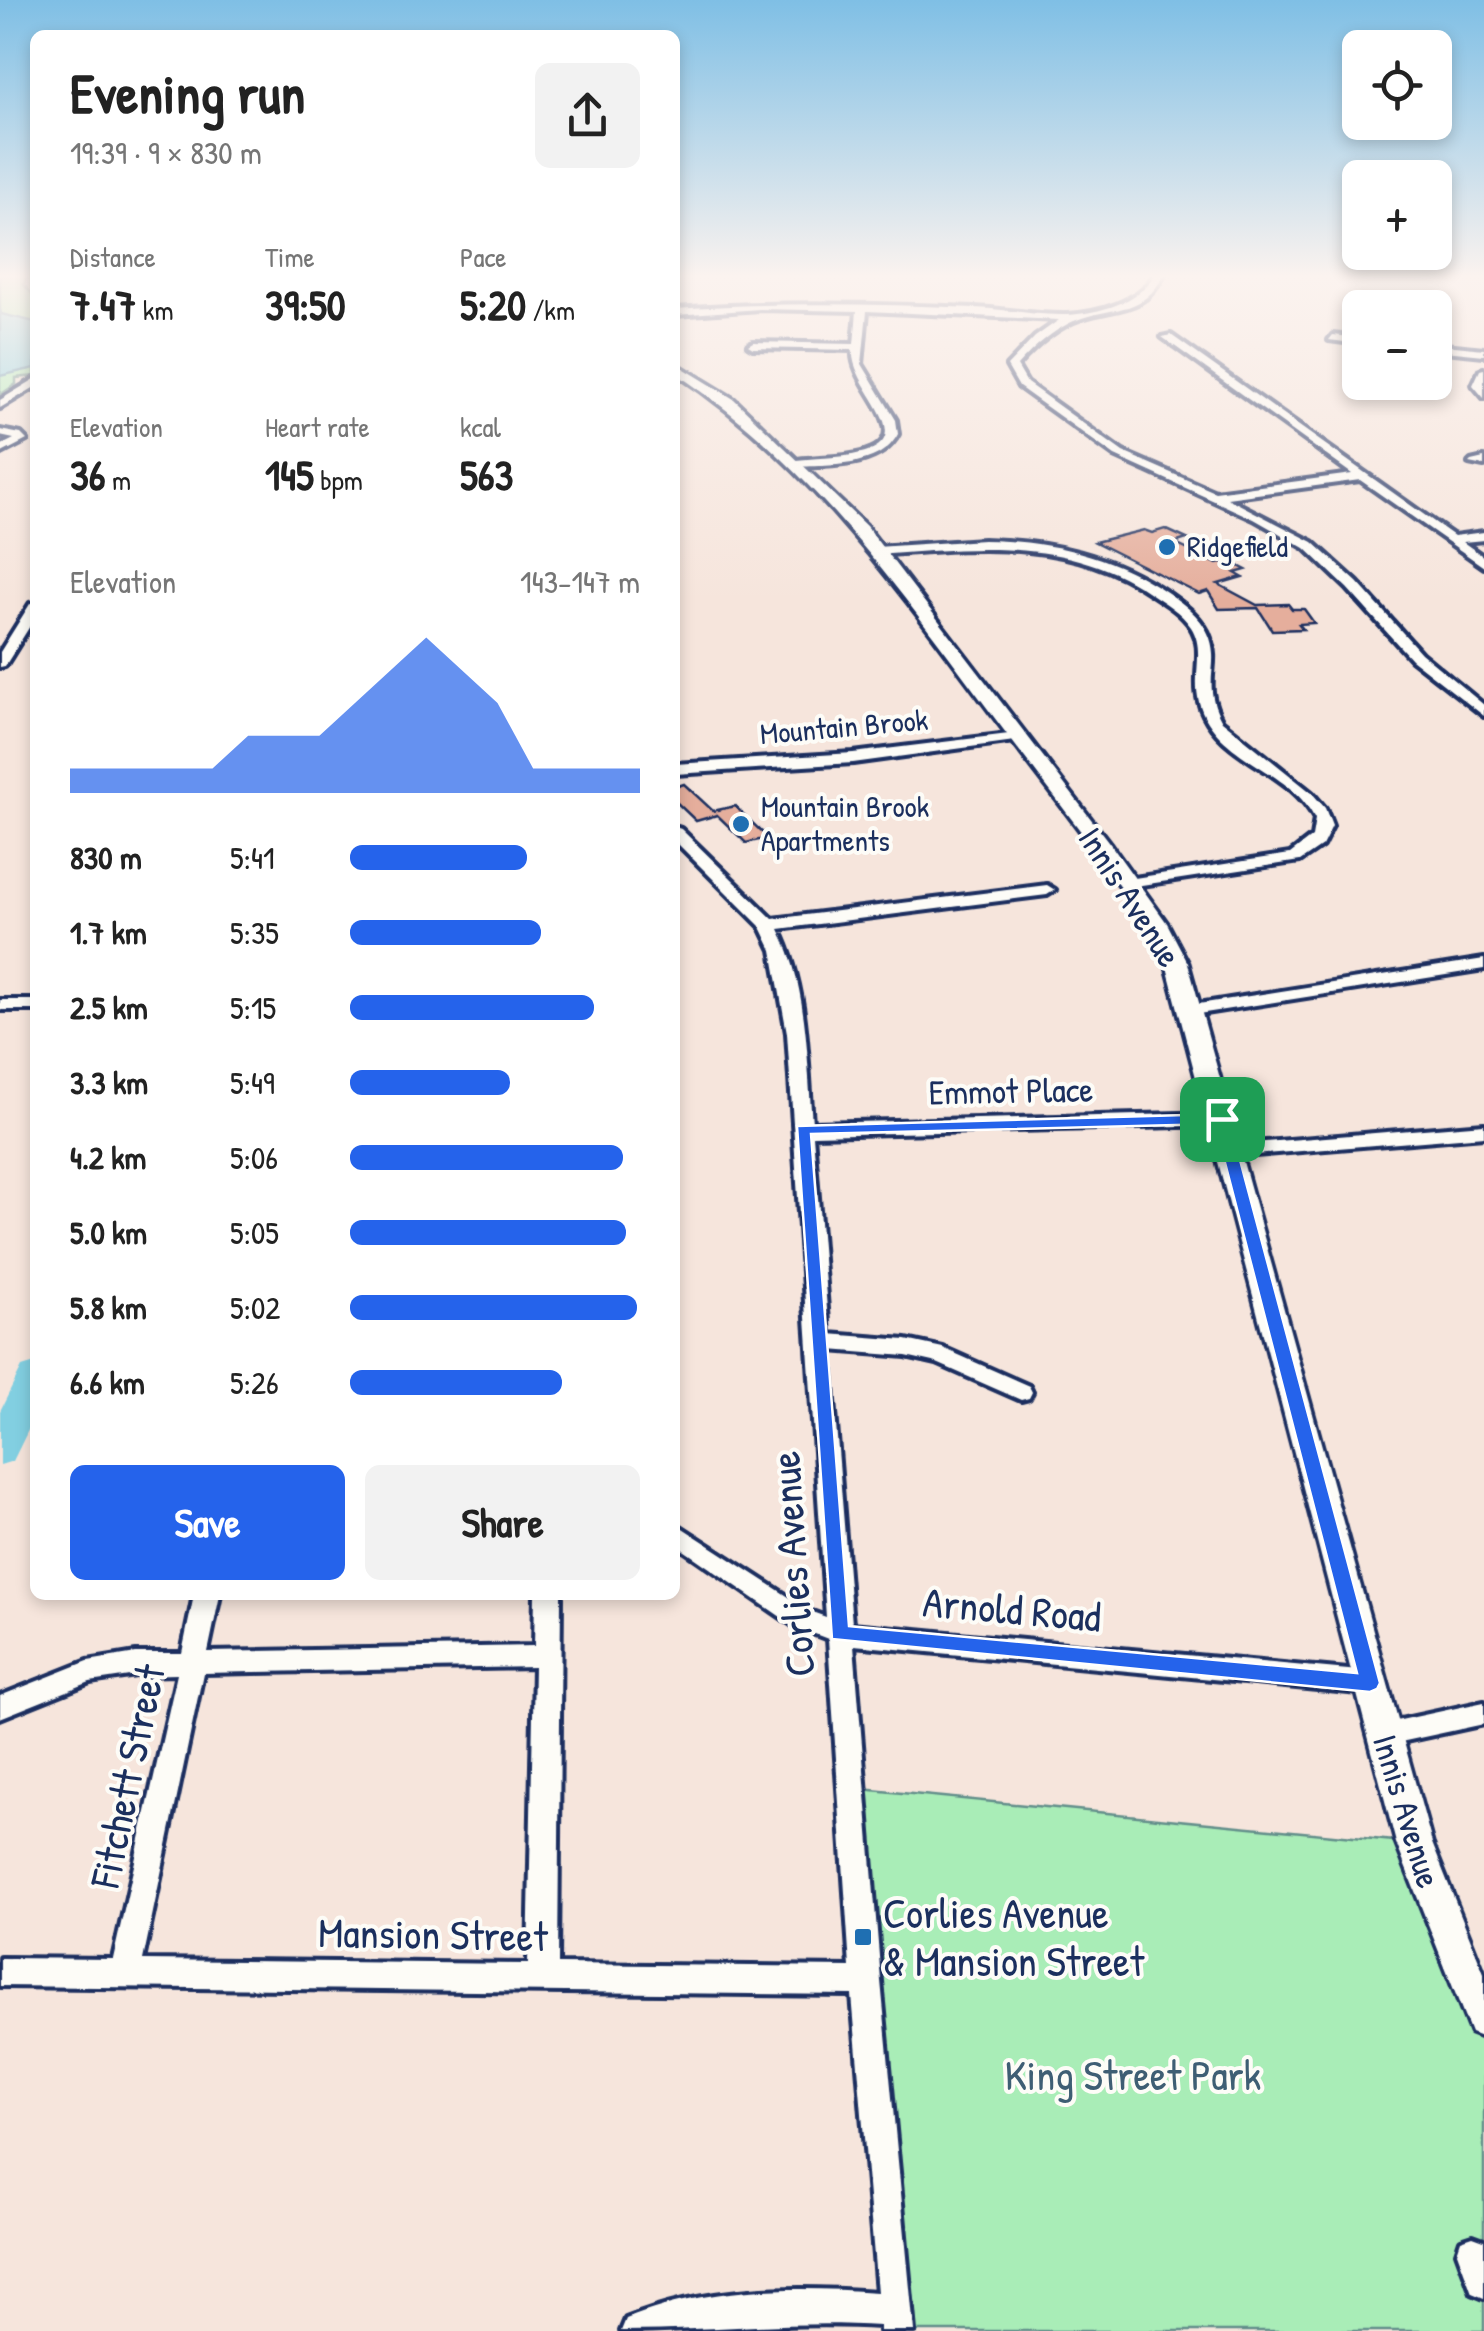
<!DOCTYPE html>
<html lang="en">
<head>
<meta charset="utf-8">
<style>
	body { margin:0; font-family:"Patrick Hand",sans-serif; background:#f2f2f2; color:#222; height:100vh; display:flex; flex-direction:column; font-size:38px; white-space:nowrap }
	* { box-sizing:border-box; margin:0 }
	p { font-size:32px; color:#767676 }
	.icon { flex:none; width:55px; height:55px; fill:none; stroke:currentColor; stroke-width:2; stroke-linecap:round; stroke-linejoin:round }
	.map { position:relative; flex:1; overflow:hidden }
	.drawer { position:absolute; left:30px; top:30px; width:650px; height:1570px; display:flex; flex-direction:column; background:#fff; border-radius:15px; box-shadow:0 5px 15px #0003 }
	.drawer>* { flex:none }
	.controls { position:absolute; left:1342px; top:30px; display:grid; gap:20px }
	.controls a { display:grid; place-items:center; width:110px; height:110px; border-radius:15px; background:#fff; box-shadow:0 5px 15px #0003; font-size:50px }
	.pin { position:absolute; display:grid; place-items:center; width:85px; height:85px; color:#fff; margin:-42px; border-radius:20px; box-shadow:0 5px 15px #0006 }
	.round { display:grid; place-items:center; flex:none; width:105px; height:105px; border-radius:15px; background:#f2f2f2 }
	.headline { display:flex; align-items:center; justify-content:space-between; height:170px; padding:0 40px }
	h1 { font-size:55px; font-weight:800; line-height:75px }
	.stats { display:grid; grid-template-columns:repeat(3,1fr); gap:15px; height:170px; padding:10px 40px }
	.stats div { display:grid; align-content:center }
	.stats b { font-size:42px; font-weight:800 }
	.stats small { font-size:28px; font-weight:400 }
	.stats p { font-size:28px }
	.chart { height:280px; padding:20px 40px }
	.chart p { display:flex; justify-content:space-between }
	.chart svg { width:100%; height:180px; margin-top:10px; fill:#2563eb; opacity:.7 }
	.action { display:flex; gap:20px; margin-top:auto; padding:20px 40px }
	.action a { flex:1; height:115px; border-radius:15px; background:#2563eb; color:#fff; font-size:40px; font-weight:800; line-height:115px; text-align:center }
	.action a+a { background:#f2f2f2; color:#222 }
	ul { padding:0 40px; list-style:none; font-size:32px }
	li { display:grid; grid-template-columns:160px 120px 1fr; align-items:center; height:75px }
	li i { height:25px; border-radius:12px; background:#2563eb }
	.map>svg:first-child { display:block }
	.green { fill:#a9edb7; stroke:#628e8a; stroke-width:2.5 }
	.water { fill:#82cfe1; stroke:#598fad; stroke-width:2.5 }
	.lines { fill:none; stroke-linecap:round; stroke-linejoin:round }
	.river { fill:#82cfe1; fill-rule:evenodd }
	.building { fill:#e5ae9c; stroke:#1b2f5e; stroke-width:2.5 }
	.minor-casing { stroke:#1b2f5e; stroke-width:8 }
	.major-casing { stroke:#1b2f5e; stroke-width:7 }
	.minor { fill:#fdfcf7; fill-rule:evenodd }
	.major { fill:#fdfcf7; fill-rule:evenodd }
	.route { fill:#2563eb; stroke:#fff; stroke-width:2.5; fill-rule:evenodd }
	.poi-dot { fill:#1f6fb2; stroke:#fdfcf7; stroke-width:4 }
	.labels { text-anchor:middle; stroke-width:8; stroke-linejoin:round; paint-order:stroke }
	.far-poi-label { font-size:30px; fill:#1b2f5e; stroke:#fdfcf7; text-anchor:start }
	.far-street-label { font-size:30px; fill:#1b2f5e; stroke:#fdfcf7 }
	.street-label { font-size:35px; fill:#1b2f5e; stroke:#fdfcf7 }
	.near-street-label { font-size:42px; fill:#1b2f5e; stroke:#fdfcf7 }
	.near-poi-label { font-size:42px; fill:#1b2f5e; stroke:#fdfcf7; text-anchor:start }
	.near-park-label { font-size:42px; fill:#3e5e74; stroke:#fdfcf7 }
</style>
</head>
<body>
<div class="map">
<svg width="1484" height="2331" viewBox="0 0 1484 2331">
	<rect width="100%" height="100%" fill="#f6e5dc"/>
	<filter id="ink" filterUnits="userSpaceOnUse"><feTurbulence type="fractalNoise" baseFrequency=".01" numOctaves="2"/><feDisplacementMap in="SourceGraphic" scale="20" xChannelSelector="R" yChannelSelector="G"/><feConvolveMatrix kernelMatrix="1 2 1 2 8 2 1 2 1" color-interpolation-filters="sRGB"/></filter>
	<g filter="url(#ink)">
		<g class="green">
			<polygon points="0,275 29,275 23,284 35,297 35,376 16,378 16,384 0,395"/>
			<polygon points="851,1788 1414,1843 1484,2020 1484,2331 897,2331"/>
		</g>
		<polygon class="water" points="0,310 1,314 35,322 35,368 0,376"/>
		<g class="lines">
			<polygon class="river" points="35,1363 35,1416 13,1461 0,1465 0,1411 22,1367"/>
		</g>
		<g class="building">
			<polygon points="1165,529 1187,539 1174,543 1217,564 1229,561 1246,570 1235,573 1242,577 1218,584 1257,605 1288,604 1292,609 1304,609 1314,623 1299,624 1303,629 1272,630 1258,608 1219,609 1208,591 1199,594 1095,542 1144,530 1152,533"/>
			<polygon points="684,784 713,811 735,806 768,838 746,843 717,815 696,821 675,801 675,787"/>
		</g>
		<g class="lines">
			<g class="minor-casing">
				<g id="minor">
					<path d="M 1154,275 L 1164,275 C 1143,314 1118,306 1082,318 C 1057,326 1034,347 1017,366 L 1027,383 L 1123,452 L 1215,492 L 1352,474 L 1162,337 L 1171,335 L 1454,536 L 1484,532 L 1484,540 L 1463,542 L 1484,557 L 1484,567 L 1360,480 L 1227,498 L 1313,542 L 1357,582 L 1421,653 L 1484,705 L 1484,716 L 1411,659 L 1347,588 L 1305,548 L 1254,519 L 1115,456 L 1019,387 L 1007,366 L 1035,337 L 1059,320 L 867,311 L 862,364 L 896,420 L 898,434 C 880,469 828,465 794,467 L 790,465 L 790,461 C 813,457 838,459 861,453 C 923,437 849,387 853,350 L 753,348 L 748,345 L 753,342 L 854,344 L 857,311 L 760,309 L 675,315 L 675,309 C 775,302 875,304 975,308 C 1006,309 1037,316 1068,315 C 1098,313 1139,303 1154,275 Z"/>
					<polygon points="1333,335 1360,338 1360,344 1329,340"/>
					<polygon points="1435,344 1484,349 1484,355 1435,350"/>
					<polygon points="1484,369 1484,398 1473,385 1480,370"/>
					<polygon points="35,379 35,387 0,408 0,400"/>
					<polygon points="0,430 21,434 27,440 0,454 0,446 14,439 0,436"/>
					<polygon points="1484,458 1484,466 1469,463 1471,461"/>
					<path d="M 983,540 C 1051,541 1112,555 1168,593 C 1185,605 1203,618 1210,638 C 1220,668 1201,683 1222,721 L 1312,793 L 1325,808 L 1332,826 L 1322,846 L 1300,861 L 1122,888 L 1120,884 L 1128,879 L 1290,854 L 1312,837 L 1315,819 C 1294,775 1234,763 1208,722 C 1184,685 1209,655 1191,627 C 1181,612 1165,603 1150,593 C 1067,536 971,548 876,555 L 870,551 L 876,547 Z"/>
					<polygon points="35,603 35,618 5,666 0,667 0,652 30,604"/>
					<polygon points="1017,733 1024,737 1022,740 853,763 675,774 675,764 853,753"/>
					<path d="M 675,827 L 681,829 L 773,919 L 1047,885 L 1055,890 L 1047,895 L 779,929 C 808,987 807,1059 812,1123 L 1221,1113 L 1231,1119 L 1221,1125 L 813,1135 L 829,1334 L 906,1340 L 943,1348 L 1029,1386 L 1032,1392 L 1029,1398 L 1021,1400 L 937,1363 L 906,1356 L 830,1350 L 852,1624 L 1370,1672 L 1379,1675 L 1383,1683 L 1379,1691 L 1370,1694 L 854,1645 L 881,1981 L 914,2331 L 880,2331 L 880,2326 C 793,2320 708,2331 621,2331 L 626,2319 C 706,2286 792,2286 877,2292 L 852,1995 L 0,1986 L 0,1958 L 113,1959 L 177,1674 L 136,1675 L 90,1682 L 0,1718 L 0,1696 L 88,1661 L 136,1653 L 182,1653 L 194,1595 L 220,1595 L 208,1652 L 534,1646 L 535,1595 L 561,1595 L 558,1964 L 850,1967 L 828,1639 L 794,1626 L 675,1544 L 675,1523 L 812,1612 L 826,1617 L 787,1033 L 772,950 L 761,927 L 675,841 ZM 534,1667 L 528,1964 L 143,1960 L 203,1673 Z"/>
					<polygon points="1484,959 1484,969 1192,1015 1183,1010 1192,1005"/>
					<rect x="0" y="1000" width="35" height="10"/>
					<polygon points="1484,1124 1484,1136 1230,1157 1220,1151 1230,1145"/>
					<polygon points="1484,1702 1484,1724 1382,1746 1373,1743 1369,1735 1373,1727 1382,1724"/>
					<polygon points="1473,2236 1484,2240 1484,2298 1472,2293 1457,2252 1461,2240"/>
				</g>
			</g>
			<g class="major-casing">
				<path id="major" d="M 675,363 L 734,399 L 866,526 L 1111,845 L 1167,923 L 1188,963 L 1432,1843 L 1484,1973 L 1484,2038 L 1471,2033 L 1396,1843 L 1166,963 C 1123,880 1062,808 1006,733 C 908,603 814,463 675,373 Z"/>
			</g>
			<use href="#minor" class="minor"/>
			<use href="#major" class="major"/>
		</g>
	</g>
	<linearGradient id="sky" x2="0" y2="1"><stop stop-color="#7fbfe5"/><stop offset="0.46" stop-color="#fbf3ef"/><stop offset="1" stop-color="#fbf3ef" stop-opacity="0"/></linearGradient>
	<rect width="1484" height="601" fill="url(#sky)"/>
	<path class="route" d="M 1222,1114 L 1229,1119 L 1380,1683 L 1377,1689 L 1370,1692 L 832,1639 L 797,1126 ZM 1215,1124 L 1357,1673 L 849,1626 L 811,1134 Z"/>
	<g class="poi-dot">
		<circle cx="1167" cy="547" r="10"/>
		<circle cx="741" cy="824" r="10"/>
		<rect x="853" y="1927" width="20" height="20" rx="5"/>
	</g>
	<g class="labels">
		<g class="far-poi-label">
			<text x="1187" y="557">Ridgefield</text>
			<text x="761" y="817">Mountain Brook<tspan x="761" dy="34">Apartments</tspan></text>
		</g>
		<g class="far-street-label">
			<text transform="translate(844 727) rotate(-5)" y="10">Mountain Brook</text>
		</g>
		<g class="street-label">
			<text transform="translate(1130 897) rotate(57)" y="12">Innis Avenue</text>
			<text transform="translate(1011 1091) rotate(-1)" y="12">Emmot Place</text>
			<text transform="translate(1407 1811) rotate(73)" y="12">Innis Avenue</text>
		</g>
		<g class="near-street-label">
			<text transform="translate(792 1564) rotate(-94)" y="15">Corlies Avenue</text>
			<text transform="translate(1012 1609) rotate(5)" y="15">Arnold Road</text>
			<text transform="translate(127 1776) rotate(-78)" y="15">Fitchett Street</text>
			<text transform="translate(433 1934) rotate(1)" y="15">Mansion Street</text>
		</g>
		<g class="near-poi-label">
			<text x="883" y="1928">Corlies Avenue<tspan x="883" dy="48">&amp; Mansion Street</tspan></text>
		</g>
		<g class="near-park-label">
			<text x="1133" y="2090">King Street Park</text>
		</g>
	</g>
</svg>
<div class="controls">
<a><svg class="icon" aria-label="locate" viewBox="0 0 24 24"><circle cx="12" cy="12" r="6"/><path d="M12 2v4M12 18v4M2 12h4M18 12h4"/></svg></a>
<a>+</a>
<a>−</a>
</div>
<div class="pin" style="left:1222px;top:1119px;background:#1e9e55"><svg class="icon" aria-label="arrive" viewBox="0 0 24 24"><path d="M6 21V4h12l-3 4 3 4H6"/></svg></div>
<section class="drawer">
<div class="headline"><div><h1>Evening run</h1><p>19:39 · 9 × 830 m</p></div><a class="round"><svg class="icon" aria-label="share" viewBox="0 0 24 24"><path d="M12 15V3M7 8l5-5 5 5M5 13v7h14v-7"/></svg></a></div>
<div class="stats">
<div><p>Distance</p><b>7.47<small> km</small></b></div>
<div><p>Time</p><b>39:50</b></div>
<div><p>Pace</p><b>5:20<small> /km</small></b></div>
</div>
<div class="stats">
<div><p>Elevation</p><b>36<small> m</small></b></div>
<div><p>Heart rate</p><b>145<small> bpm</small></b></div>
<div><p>kcal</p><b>563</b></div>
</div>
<div class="chart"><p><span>Elevation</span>143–147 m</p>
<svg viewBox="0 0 160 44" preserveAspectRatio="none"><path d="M0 44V38L10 38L20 38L30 38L40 38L50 30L60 30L70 30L80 22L90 14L100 6L110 14L120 22L130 38L140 38L150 38L160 38V44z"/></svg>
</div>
<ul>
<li><b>830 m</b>5:41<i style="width:61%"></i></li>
<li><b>1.7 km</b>5:35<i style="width:66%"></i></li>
<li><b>2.5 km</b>5:15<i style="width:84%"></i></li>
<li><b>3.3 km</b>5:49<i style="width:55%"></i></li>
<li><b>4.2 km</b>5:06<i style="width:94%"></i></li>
<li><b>5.0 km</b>5:05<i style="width:95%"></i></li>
<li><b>5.8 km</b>5:02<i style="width:99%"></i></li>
<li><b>6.6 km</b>5:26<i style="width:73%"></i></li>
</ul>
<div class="action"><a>Save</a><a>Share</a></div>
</section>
</div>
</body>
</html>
